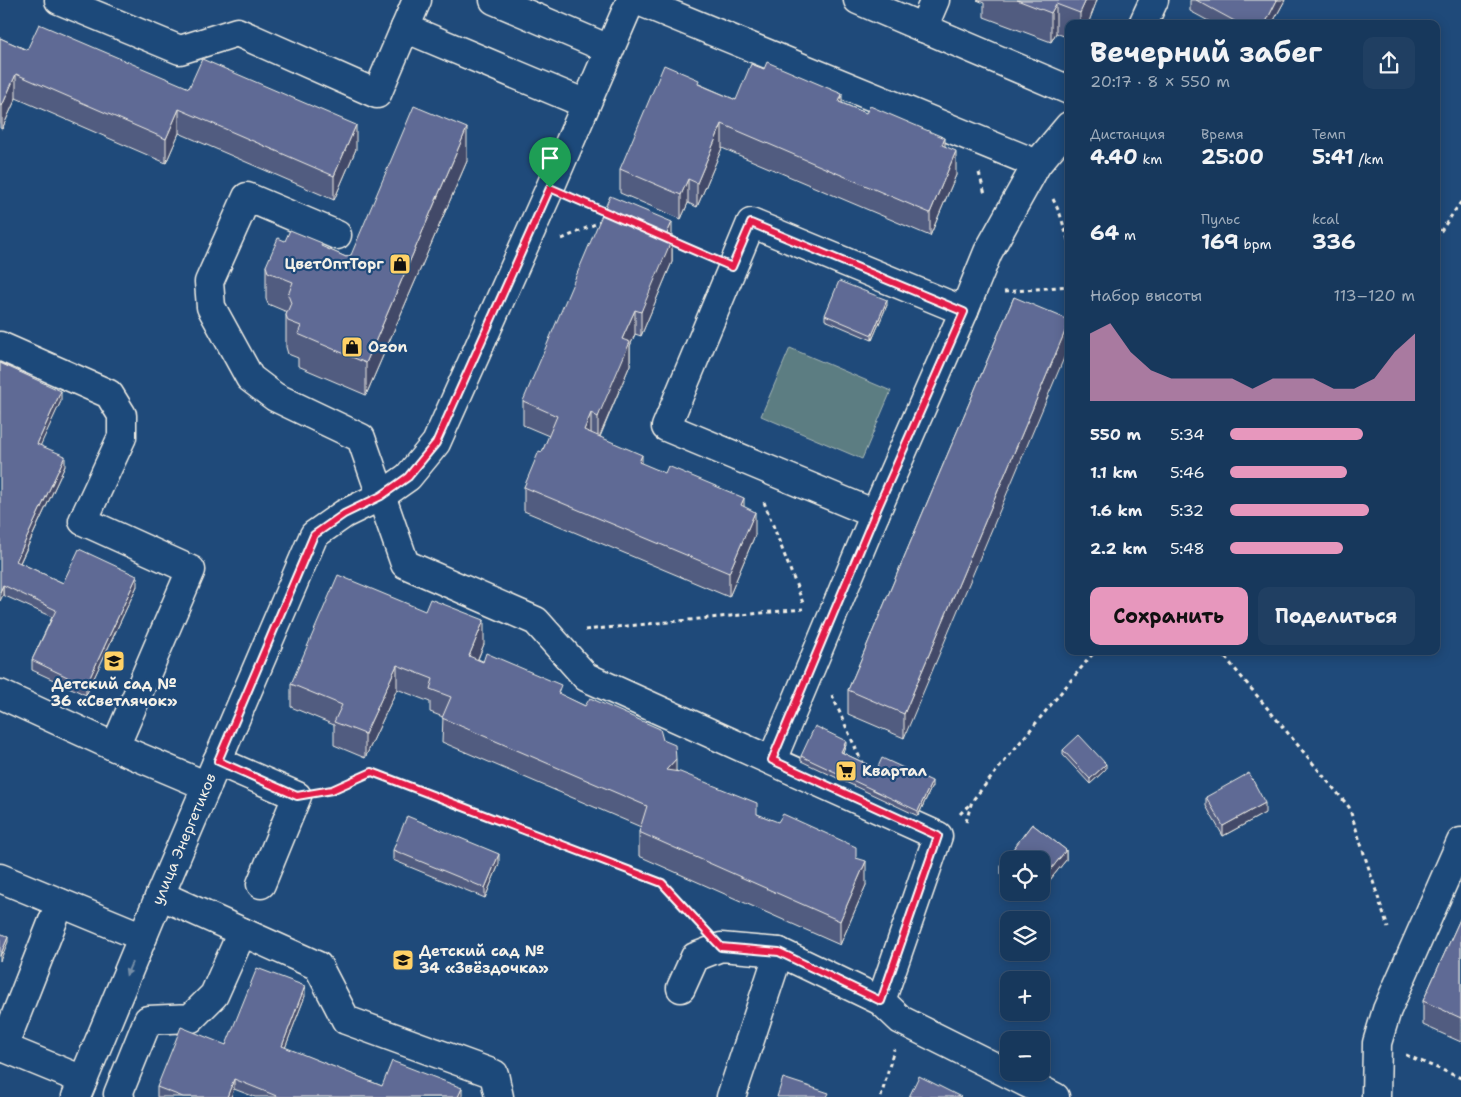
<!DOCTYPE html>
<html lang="ru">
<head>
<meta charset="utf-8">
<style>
	body { margin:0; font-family:"Shantell Sans",sans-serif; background:#203f62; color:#f1f3f6; height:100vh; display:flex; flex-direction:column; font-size:19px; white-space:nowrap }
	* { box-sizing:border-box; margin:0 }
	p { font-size:16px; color:#9eacbb }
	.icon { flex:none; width:28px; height:28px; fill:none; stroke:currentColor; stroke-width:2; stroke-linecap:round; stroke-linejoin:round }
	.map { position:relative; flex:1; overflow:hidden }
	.sheet { position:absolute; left:1065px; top:20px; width:375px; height:635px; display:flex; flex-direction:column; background:#17385c; border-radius:10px; box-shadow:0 2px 12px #0003,0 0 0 1px #365272 }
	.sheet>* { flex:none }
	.fabs { position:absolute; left:1000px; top:851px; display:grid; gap:10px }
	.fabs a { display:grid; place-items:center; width:50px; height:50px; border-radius:10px; background:#17385c; box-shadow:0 2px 12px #0003,0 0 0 1px #365272; font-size:25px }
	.pin { position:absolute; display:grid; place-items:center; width:42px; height:42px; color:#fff; margin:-51px -21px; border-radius:50% 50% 50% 0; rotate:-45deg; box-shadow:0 0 5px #0007 }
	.pin .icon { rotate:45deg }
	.round { display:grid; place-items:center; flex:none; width:52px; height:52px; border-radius:10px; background:#203f62 }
	.summary { display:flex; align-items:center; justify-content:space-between; height:85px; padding:0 25px }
	h1 { font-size:28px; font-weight:700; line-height:38px }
	.stats { display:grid; grid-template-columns:repeat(3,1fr); gap:8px; height:85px; padding:5px 25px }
	.stats div { display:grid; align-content:center }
	.stats b { font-size:21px; font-weight:700 }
	.stats small { font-size:14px; font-weight:400 }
	.stats p { font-size:14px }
	.chart { height:140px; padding:10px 25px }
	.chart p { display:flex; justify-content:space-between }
	.chart svg { width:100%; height:90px; margin-top:5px; fill:#e797bd; opacity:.7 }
	.action { display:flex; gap:10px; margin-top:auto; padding:10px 25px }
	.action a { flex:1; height:58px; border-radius:10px; background:#e797bd; color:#111; font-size:20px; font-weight:700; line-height:58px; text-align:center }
	.action a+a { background:#203f62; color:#f1f3f6 }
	ul { padding:0 25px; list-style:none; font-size:16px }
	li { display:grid; grid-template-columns:80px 60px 1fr; align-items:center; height:38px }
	li i { height:12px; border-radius:6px; background:#e797bd }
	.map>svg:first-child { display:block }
	.green { fill:#5b7d82; stroke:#a8b7b5 }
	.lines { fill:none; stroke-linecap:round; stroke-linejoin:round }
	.minor-casing { stroke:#f4f1e8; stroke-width:31 }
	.path { stroke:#f4f1e8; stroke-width:3; stroke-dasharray:4 4; stroke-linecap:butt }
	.minor { stroke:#1f4a7a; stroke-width:28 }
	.wall { fill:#515b80; stroke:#f4f1e8 }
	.shaded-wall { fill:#424a68; stroke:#f4f1e8 }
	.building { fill:#5e6a95; stroke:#f4f1e8 }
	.oneway { fill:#748da6 }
	.route-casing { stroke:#fff; stroke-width:10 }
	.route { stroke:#e11d48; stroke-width:6 }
	.labels { text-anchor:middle; stroke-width:4.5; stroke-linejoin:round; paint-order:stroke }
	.poi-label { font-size:15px; font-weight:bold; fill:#f4f1e8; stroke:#1f4a7a; text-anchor:start }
	.street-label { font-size:15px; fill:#f4f1e8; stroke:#1f4a7a }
</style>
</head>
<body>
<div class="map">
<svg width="1461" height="1097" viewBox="0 0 1461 1097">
	<rect width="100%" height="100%" fill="#1f4a7a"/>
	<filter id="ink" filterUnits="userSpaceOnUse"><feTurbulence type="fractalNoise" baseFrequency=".02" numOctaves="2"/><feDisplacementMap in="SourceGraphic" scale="10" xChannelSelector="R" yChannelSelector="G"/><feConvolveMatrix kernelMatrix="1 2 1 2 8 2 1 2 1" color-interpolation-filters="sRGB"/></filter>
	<g filter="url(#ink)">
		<polygon class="green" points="790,348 891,391 862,459 761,416"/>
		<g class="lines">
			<g class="minor-casing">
				<g id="minor">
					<polyline points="59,0 180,50 237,32 377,94 417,0"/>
					<polyline points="494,0 609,49"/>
					<polyline points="636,0 1037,164"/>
					<polyline points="858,0 1069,90"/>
					<polyline points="1143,24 1154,0"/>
					<polyline points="405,28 586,104"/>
					<polyline points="923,28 935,0"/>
					<polyline points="337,235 247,197 209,282 211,307 250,378 275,397 361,438 405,564 536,621 586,677 938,836 881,1001"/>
					<polyline points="0,346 109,394 122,415 122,437 83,521 191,570 115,747 207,786"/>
					<polyline points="875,514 666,427 751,223 964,311"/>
					<polyline points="0,694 115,747"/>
					<polyline points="772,760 875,514 964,311 988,252 1037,164 1069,126"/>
					<polyline points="217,761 297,796 261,884"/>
					<polyline points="0,878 143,937"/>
					<polyline points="160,895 318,966 346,1020 494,1074 499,1097"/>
					<polyline points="681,988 695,957 721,947 779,952 881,1001 901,1020 1055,1097"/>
					<polyline points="0,1046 83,1080"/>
					<polyline points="3,1048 60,903"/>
					<polyline points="76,1097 160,895 314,535 344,514 381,496 408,477 436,443 550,188 631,0"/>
					<polyline points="120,1097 118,1094 148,1020 191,1018 214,995 242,932"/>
					<polyline points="731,1097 779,952"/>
					<polyline points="1376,1097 1377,1043 1387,1010 1461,842"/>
				</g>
			</g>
			<g class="path">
				<polyline points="979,173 985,194"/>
				<polyline points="1053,199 1060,214 1069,243"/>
				<polyline points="578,200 607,213"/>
				<polyline points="1436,238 1461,202"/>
				<polyline points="562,239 602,221"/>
				<polyline points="670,240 706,256"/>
				<polyline points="1004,292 1069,286"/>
				<polyline points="764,502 803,603"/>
				<polyline points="585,630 803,609"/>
				<polyline points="1220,651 1349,807 1388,928"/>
				<polyline points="832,695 863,765"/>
				<polyline points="327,791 332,790 372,772 662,883 699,923"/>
				<polyline points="960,814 971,803"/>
				<polyline points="966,822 972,801 1095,651"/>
				<polyline points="1406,1055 1461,1078"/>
				<polyline points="881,1097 894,1049"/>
			</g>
			<use href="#minor" class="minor"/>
		</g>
		<g class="wall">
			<polygon points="977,0 1097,0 1088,24 1069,24 1069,38 1056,33 1051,42 984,17 984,3"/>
			<polygon points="1190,0 1285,0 1272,24 1214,24 1190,11"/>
			<polygon points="0,38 27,50 189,88 356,149 334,200 179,133 166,163 16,98 2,129 0,128"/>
			<polygon points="699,84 736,100 842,103 945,147 956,175 930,236 722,148 697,207 688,203 681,219 620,193 620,169"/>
			<polygon points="467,161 366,395 298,366 298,358 288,354 286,347 286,315 287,312 268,304 266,299 266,266 285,241 322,247 346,257 351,255"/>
			<polygon points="672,238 672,262 641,336 635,334 630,346 630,365 600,437 642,464 744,507 755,535 729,597 524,511 524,487 542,452 549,436 523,425 523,401"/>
			<polygon points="1014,297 904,738 848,714 848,690"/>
			<polygon points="887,305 872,340 825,320 825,315"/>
			<polygon points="0,363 61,401 40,445 65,466 20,563 63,583 137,586 86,695 32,670 32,660 52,617 3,595"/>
			<polygon points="484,644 478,659 561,695 585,706 663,740 676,771 757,814 856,858 866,885 840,945 639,856 639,832 641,827 442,742 443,717 430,712 430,702 397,689 365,758 334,745 334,725 291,707 291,684"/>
			<polygon points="846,745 843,753 877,769 932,786 918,816 801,761 801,756"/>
			<polygon points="1063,750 1106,769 1090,784 1063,755"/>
			<polygon points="1206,797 1265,813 1223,836 1206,806"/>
			<polygon points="1032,824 1066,850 1066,860 1041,891 1041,860 1009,860 1009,880 1001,874 1001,865"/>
			<polygon points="393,850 499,864 485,898 393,860"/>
			<polygon points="1025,892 1040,892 1035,900"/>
			<polygon points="1461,917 1461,1042 1423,1025 1423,1001"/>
			<polygon points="305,996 285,1048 382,1086 462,1097 255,1097 234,1089 231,1097 157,1097 157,1087"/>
		</g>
		<g class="shaded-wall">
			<polygon points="1086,0 1097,0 1088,24 1080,24 1080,13"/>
			<polygon points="1277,0 1285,0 1272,24 1265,24"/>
			<polygon points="1056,4 1056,33 1051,42 1051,13"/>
			<polygon points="16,74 16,98 2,129 2,106"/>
			<polygon points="842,94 842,118 839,102"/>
			<polygon points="179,109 179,133 166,163 166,139"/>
			<polygon points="722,124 722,148 697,207 697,183"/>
			<polygon points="356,125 356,149 334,200 334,176"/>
			<polygon points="467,128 467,161 366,395 366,363"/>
			<polygon points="945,138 945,161 942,145"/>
			<polygon points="956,151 956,175 930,236 930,213"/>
			<polygon points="688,179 688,203 681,219 681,195"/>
			<polygon points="672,222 672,262 641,336 641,312 666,236"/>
			<polygon points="887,300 887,305 872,340 872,335"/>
			<polygon points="635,310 635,334 630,346 630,365 598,440 598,417 622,339"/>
			<polygon points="1069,322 1069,346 904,738 904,714"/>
			<polygon points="61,391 61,401 37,453 37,444"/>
			<polygon points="591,413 591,437 584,430"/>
			<polygon points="642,455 642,479 639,462"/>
			<polygon points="65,456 65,466 16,571 16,561"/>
			<polygon points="744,498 744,522 741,505"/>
			<polygon points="755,512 755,535 729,597 729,573"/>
			<polygon points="137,576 137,586 86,695 86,686"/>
			<polygon points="3,585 3,595 0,601 0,592"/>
			<polygon points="484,620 484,644 469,680 469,656"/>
			<polygon points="397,665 397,689 365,758 365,734"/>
			<polygon points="846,741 846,745 841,756 841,752"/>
			<polygon points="676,759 676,782 666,770"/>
			<polygon points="1106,764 1106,769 1090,784 1090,779"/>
			<polygon points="932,781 932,786 918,816 918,811"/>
			<polygon points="1265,803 1265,813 1223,836 1223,826"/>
			<polygon points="1066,850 1066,860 1041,891 1041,882"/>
			<polygon points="499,854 499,864 485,898 485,888"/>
			<polygon points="866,861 866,885 840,945 840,921"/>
			<polygon points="1035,892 1040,892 1035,900"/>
			<polygon points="8,937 8,942 0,961 0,956"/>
			<polygon points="305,986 305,996 282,1056 282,1046"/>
			<polygon points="234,1079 234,1089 231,1097 227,1097"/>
			<polygon points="462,1088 462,1097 458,1097"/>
		</g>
		<g class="building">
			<polygon points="1017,0 1086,0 1080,13 1056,4 1051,13"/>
			<polygon points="1196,0 1277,0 1265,24 1240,24"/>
			<polygon points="39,24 189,88 202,59 356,125 334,176 179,109 166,139 16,74 2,106 0,105 0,38 27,50"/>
			<polygon points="767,62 842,94 839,102 866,113 870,106 945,138 942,145 956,151 930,213 722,124 697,183 688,179 681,195 620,169 664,65 699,80 698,84 736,100 751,64 764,69"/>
			<polygon points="414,106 467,128 366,363 298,334 301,326 288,321 286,315 291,303 288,295 293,282 268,272 266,266 278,238 285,241 290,230 322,243 321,246 346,257 351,255"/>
			<polygon points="610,196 672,222 666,236 672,239 641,312 635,310 622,339 630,342 598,417 591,413 584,430 642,455 639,462 665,473 668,466 744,498 741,505 755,512 729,573 524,487 539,451 542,452 557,416 523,401"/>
			<polygon points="839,281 887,300 872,335 825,315"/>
			<polygon points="1014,297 1069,320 1069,322 904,714 848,690"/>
			<polygon points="0,363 61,391 37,444 65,456 16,561 63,583 79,549 137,576 86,686 32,660 56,610 3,585 0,592"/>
			<polygon points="338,575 425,611 430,599 484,620 469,656 483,662 486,653 561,685 558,693 585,706 590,698 660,729 663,740 675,745 676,759 666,770 680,772 757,803 757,814 778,822 783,814 856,847 856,858 866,861 840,921 639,832 647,806 442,718 451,697 430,689 433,679 397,665 365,734 334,722 342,705 291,684"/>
			<polygon points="815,726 846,741 841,752 877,769 882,758 932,781 918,811 801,756"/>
			<polygon points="1079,735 1106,764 1090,779 1063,750"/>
			<polygon points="1249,773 1265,803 1223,826 1206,797"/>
			<polygon points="407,816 499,854 485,888 393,850"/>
			<polygon points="1032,824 1066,850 1041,882 1041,860 1009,860 1009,871 1001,865"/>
			<polygon points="1461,917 1461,1018 1423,1001"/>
			<polygon points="0,933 8,937 0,956"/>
			<polygon points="257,968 305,986 282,1046 382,1086 392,1061 462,1088 458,1097 279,1097 234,1079 227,1097 183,1097 157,1087 181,1027 226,1045"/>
			<polygon points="919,1076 961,1097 909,1097"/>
			<polygon points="783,1078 829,1093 827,1097 777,1097"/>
		</g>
		<defs><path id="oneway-solid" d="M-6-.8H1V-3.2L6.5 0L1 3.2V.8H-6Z" transform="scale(1.25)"/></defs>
		<use class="oneway" href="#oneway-solid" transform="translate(129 969) rotate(113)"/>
	</g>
	<g class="lines" filter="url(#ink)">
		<g class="route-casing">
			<polygon id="route" points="550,188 732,267 751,223 964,312 875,514 772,760 938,836 881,1001 779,952 721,947 662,883 372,772 332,790 297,796 218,761 314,535 344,514 381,496 408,477 436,443"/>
		</g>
		<use href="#route" class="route"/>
	</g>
	<defs>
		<g id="shop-square" transform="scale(1.125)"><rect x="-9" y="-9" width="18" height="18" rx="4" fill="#ffd166" stroke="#1f4a7a"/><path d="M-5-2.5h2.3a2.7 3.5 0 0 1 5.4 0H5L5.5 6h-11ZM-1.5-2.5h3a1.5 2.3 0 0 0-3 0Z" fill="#111"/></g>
		<g id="school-square" transform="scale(1.125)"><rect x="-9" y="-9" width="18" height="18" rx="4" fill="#ffd166" stroke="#1f4a7a"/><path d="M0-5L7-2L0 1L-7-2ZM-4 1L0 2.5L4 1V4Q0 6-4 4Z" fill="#111"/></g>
		<g id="supermarket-square" transform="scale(1.125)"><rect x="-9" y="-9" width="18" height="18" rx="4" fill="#ffd166" stroke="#1f4a7a"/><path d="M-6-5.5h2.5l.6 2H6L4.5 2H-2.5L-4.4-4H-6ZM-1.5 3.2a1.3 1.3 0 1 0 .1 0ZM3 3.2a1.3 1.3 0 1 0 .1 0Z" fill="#111"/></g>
	</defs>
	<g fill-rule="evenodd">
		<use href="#shop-square" x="400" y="264"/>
		<use href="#shop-square" x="352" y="347"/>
		<use href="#school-square" x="114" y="661"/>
		<use href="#supermarket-square" x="846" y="771"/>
		<use href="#school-square" x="403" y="960"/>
	</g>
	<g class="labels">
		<g class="poi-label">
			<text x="384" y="269" text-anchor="end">ЦветОптТорг</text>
			<text x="368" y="352">Ozon</text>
			<text x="114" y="689" text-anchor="middle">Детский сад №<tspan x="114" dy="17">36 «Светлячок»</tspan></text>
			<text x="862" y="776">Квартал</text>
			<text x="419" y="956">Детский сад №<tspan x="419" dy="17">34 «Звёздочка»</tspan></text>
		</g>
		<g class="street-label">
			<text transform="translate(184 839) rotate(-67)" y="5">улица Энергетиков</text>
		</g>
	</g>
</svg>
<div class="fabs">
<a><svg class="icon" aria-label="locate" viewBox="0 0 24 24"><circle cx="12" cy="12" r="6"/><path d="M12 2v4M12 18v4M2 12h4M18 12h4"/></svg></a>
<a><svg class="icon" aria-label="layers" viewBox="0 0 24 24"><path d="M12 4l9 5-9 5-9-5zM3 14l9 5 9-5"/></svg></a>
<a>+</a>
<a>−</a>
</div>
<div class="pin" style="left:550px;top:188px;background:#1e9e55"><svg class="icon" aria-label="arrive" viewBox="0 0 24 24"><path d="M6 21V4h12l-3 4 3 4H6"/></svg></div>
<section class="sheet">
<div class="summary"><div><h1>Вечерний забег</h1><p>20:17 · 8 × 550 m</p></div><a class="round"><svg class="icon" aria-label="share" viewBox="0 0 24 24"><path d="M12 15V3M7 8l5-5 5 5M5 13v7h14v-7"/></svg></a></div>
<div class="stats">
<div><p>Дистанция</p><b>4.40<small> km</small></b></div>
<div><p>Время</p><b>25:00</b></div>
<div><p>Темп</p><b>5:41<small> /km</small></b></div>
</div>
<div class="stats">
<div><b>64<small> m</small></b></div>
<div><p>Пульс</p><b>169<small> bpm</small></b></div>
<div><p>kcal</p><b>336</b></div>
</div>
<div class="chart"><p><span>Набор высоты</span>113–120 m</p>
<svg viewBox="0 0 160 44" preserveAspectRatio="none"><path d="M0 44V11L10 6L20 20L30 29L40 33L50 33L60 33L70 33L80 38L90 33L100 33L110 33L120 38L130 38L140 33L150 20L160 11V44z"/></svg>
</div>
<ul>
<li><b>550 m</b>5:34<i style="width:72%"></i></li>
<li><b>1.1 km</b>5:46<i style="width:63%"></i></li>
<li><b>1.6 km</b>5:32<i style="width:75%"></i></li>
<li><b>2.2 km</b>5:48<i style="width:61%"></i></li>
</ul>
<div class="action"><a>Сохранить</a><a>Поделиться</a></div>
</section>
</div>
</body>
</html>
